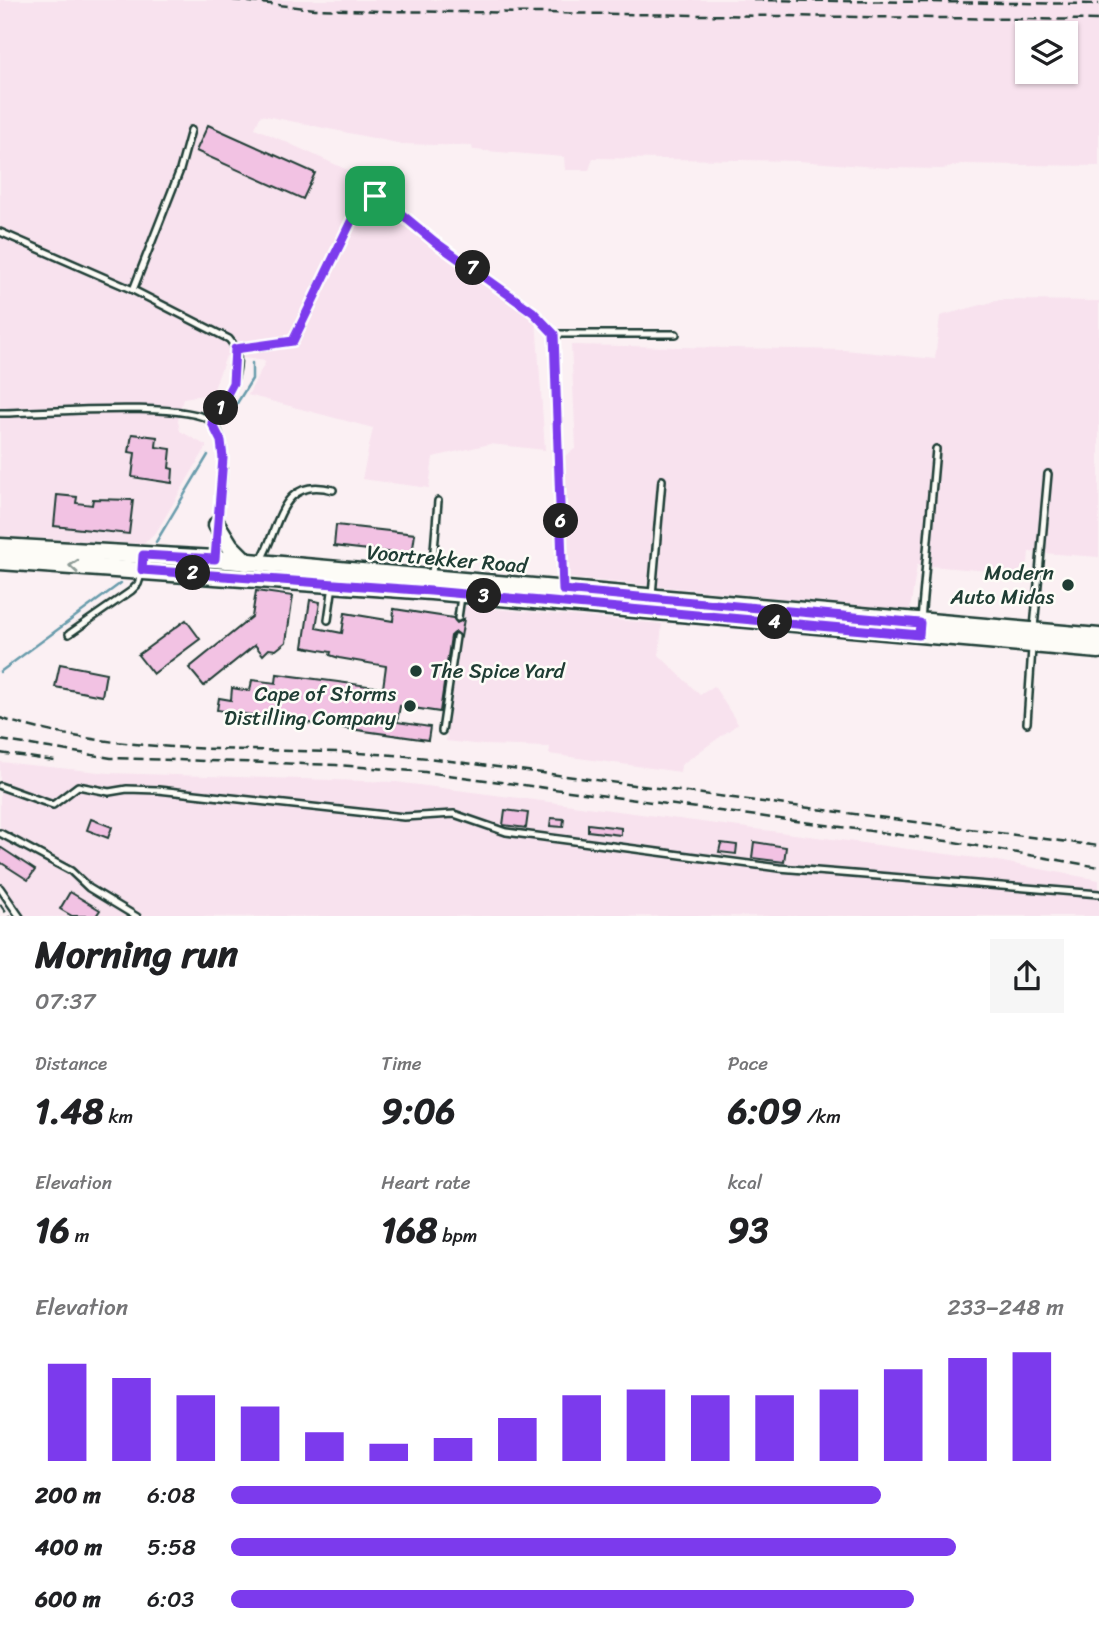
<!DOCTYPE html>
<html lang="en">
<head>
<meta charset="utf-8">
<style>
	body { margin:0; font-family:Sriracha,sans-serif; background:#f6f6f6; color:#202124; height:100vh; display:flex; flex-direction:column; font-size:26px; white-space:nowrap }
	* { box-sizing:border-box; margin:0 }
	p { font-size:23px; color:#757577 }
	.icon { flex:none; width:38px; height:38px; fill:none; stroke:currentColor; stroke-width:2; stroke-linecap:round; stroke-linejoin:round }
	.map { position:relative; height:916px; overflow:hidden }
	.drawer { display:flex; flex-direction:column; background:#fff; flex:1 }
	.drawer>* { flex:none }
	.controls { position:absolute; left:1015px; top:21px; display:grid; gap:14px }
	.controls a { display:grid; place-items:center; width:63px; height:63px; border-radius:0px; background:#fff; box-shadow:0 2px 5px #0004; font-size:35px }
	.pin { position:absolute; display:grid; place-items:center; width:60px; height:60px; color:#fff; margin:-30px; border-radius:14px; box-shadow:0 4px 10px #0006 }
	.km { position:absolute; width:35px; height:35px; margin:-18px; border-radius:50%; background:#222; color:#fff; font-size:19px; line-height:35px; text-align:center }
	.round { display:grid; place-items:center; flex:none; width:74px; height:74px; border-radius:0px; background:#f6f6f6 }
	.overview { display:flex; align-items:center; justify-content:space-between; height:119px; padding:0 35px }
	h1 { font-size:38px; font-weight:800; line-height:52px }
	.metrics { display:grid; grid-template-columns:repeat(3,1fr); gap:10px; height:119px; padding:7px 35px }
	.metrics div { display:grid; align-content:center }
	.metrics b { font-size:35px; font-weight:800 }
	.metrics small { font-size:19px; font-weight:400 }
	.metrics p { font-size:19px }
	.chart { height:196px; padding:14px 35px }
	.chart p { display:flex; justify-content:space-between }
	.chart svg { width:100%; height:126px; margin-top:7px; stroke:#7c3aed; stroke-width:6 }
	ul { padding:0 35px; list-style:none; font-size:23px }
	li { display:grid; grid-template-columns:112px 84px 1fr; align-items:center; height:52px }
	li i { height:18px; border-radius:9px; background:#7c3aed }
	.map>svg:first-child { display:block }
	.built { fill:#f8e2ee; fill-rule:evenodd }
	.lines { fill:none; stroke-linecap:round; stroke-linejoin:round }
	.stream { stroke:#699cac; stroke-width:2.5 }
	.building { fill:#f2c2e3; stroke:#1f3d34; stroke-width:2 }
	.service-casing { stroke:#1f3d34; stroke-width:10 }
	.primary-casing { stroke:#1f3d34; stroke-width:21 }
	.service { stroke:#fdfcf7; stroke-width:5 }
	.primary { stroke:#fdfcf7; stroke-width:16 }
	.rail { stroke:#1f3d34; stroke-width:2.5; stroke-dasharray:10 5; stroke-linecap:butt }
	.oneway { stroke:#8e9c96 }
	.route-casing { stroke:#fff; stroke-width:14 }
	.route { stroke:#7c3aed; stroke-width:9 }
	.poi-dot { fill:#1f3d34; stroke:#fdfcf7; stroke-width:2.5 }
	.labels { text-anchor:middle; stroke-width:5; stroke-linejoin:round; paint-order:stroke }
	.street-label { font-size:21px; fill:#1f3d34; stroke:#fdfcf7 }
	.poi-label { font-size:21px; fill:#1f3d34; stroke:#fdfcf7; text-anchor:end }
</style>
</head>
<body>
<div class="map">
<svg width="1099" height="917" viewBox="0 0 1099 917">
	<rect width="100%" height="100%" fill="#fbf0f3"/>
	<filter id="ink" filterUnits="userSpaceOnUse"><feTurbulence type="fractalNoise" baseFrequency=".0143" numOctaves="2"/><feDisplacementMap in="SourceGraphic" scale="14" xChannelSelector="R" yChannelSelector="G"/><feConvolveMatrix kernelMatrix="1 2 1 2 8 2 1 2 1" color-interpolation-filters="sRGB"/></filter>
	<g filter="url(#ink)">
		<g class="built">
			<path d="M 0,0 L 1099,0 L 1099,166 L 961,164 L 943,169 L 888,168 L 799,161 L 593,158 L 589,170 L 565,170 L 564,157 L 473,150 L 472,146 L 402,144 L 261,115 L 255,128 L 352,172 L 376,207 L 508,296 L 536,319 L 545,450 L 490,444 L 433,457 L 429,488 L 362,479 L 373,428 L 248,395 L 266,361 L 226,356 L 212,394 L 183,398 L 178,421 L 180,431 L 207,446 L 157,531 L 143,544 L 0,536 ZM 1027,33 L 1066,33 L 1066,72 L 1027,72 Z"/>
			<polygon points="1000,300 1099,301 1099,557 1029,552 1027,574 917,565 910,610 568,578 565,456 576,448 571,345 845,350 935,359 940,316"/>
			<polygon points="464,606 662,624 659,655 700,695 714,686 738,724 681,765 680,772 549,754 550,747 483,745 446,741"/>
			<polygon points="0,762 109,773 396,782 992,860 1099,880 1099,916 14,917 0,897"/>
		</g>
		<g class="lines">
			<g class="stream">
				<polyline points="231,413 252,379 252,363"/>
				<polyline points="156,542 208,455"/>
				<polyline points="0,672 121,583"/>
			</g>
		</g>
		<g class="building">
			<polygon points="208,125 315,173 303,199 196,151"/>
			<polygon points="132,434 157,437 156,447 171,449 169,468 173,469 172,483 132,477 135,453 129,452"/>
			<polygon points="57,495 77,497 76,503 92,505 93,499 133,500 129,534 54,526"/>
			<polygon points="336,525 415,534 412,555 334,546"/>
			<polygon points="256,591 293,596 286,642 276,650 269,649 263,655 255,645 204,686 189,668 252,617"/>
			<polygon points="310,600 320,602 316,628 342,633 345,613 393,621 394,609 453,618 457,623 464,619 461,637 456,632 451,636 440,712 400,706 397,722 430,727 428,740 217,710 219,698 231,700 232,688 250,691 252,680 276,683 277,674 383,688 386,666 339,658 330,655 331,652 303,647"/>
			<polygon points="186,620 200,639 153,674 138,655"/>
			<polygon points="60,664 106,673 102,696 55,687"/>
			<polygon points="505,810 528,813 526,828 503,825"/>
			<polygon points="551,818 564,819 563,827 550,826"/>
			<polygon points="91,819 112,827 108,838 87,830"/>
			<polygon points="588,824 621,828 621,835 588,831"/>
			<polygon points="754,842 786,847 784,862 752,858"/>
			<polygon points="721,843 737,845 736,854 719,852"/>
			<polygon points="0,847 35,870 28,880 0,862"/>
			<polygon points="70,892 100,910 96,916 72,916 60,909"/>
		</g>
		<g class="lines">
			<g class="service-casing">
				<g id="service">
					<path d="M 0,232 L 133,290 L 229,339 C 251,362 224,401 213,423"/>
					<polyline points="133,290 180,170 191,130"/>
					<polyline points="554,334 563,586"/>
					<polyline points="235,349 293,341 361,201 375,196 383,199 435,242 533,312 554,334 676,334"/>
					<path d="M 0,413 C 38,413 188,400 212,422 C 231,441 220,497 218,521"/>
					<polyline points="215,556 217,535"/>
					<path d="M 261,560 C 280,527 280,475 333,490"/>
					<polyline points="432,575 438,501"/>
					<polyline points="652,595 662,480"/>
					<polyline points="458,618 461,597"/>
					<polyline points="328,620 333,585"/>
					<polyline points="921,620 936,449"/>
					<polyline points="1034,628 1048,474"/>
					<polyline points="69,634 131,591 138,584 142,572"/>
					<polyline points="1027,723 1032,648"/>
					<polyline points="442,731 456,637"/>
					<polyline points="0,786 53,805 78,786 109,792 127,789 158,790 404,817 454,814 506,832 779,868 1099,894"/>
					<polyline points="0,833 71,871 89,888 137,917"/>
					<polyline points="0,888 20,917"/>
				</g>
			</g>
			<g class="primary-casing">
				<g id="primary">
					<polyline points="217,525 230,546 246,562"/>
					<polyline points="0,547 215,559 1099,637"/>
					<polyline points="0,561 431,591 1099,650"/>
				</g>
			</g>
			<use href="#service" class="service"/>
			<use href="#primary" class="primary"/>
			<g class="rail">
				<polyline points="233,0 315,9 380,11 1099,20"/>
				<polyline points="753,0 1099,4"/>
				<path d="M 0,718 C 138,762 286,743 428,758 L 1099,846"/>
				<polyline points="0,740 111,758 336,765 425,772 954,842 1099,867"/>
				<polyline points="0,753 55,761"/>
				<polyline points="0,904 9,917"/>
			</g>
		</g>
		<defs><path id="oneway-chevron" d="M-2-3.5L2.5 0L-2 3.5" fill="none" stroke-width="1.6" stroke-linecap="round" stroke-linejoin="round" transform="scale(1.75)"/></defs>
		<use class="oneway" href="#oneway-chevron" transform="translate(74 566) rotate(-176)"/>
	</g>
	<g class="lines" filter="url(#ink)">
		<g class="route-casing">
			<polygon id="route" points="375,196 383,199 435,242 533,312 554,334 563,590 920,623 919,635 431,591 142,570 143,555 215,559 223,458 221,441 212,423 233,383 235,349 293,341 361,201"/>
		</g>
		<use href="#route" class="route"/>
	</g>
	<g class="poi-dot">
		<circle cx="1068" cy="585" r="7"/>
		<circle cx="416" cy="671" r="7"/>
		<circle cx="410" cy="706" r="7"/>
	</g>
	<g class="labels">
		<g class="street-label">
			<text transform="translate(447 559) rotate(5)" y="7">Voortrekker Road</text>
		</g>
		<g class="poi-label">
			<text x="1054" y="580">Modern<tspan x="1054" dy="24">Auto Midas</tspan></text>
			<text x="430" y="678" text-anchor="start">The Spice Yard</text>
			<text x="396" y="701">Cape of Storms<tspan x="396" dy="24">Distilling Company</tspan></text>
		</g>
	</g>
</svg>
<div class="controls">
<a><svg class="icon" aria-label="layers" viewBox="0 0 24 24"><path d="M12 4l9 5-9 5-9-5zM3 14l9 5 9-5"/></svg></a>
</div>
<div class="pin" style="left:375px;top:196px;background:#1e9e55"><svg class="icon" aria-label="arrive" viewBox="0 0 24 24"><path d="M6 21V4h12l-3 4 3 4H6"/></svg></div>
<b class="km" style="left:221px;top:408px">1</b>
<b class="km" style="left:193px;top:573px">2</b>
<b class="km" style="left:484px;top:596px">3</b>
<b class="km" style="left:775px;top:622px">4</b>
<b class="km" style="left:561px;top:521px">6</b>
<b class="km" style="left:473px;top:268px">7</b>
</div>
<section class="drawer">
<div class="overview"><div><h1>Morning run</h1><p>07:37</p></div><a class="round"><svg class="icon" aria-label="share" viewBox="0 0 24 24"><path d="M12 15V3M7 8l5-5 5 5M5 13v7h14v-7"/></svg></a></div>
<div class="metrics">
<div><p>Distance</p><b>1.48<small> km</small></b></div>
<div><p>Time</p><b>9:06</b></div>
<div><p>Pace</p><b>6:09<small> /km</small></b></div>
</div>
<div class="metrics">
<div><p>Elevation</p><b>16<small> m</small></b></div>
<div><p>Heart rate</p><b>168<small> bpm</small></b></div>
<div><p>kcal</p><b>93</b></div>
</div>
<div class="chart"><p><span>Elevation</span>233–248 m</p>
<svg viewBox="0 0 160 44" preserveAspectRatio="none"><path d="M5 44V10M15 44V15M25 44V21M35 44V25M45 44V34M55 44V38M65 44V36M75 44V29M85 44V21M95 44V19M105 44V21M115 44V21M125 44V19M135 44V12M145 44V8M155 44V6"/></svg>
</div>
<ul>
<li><b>200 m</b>6:08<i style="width:78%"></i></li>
<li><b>400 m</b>5:58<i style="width:87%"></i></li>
<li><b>600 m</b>6:03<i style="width:82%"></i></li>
</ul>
</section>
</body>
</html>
